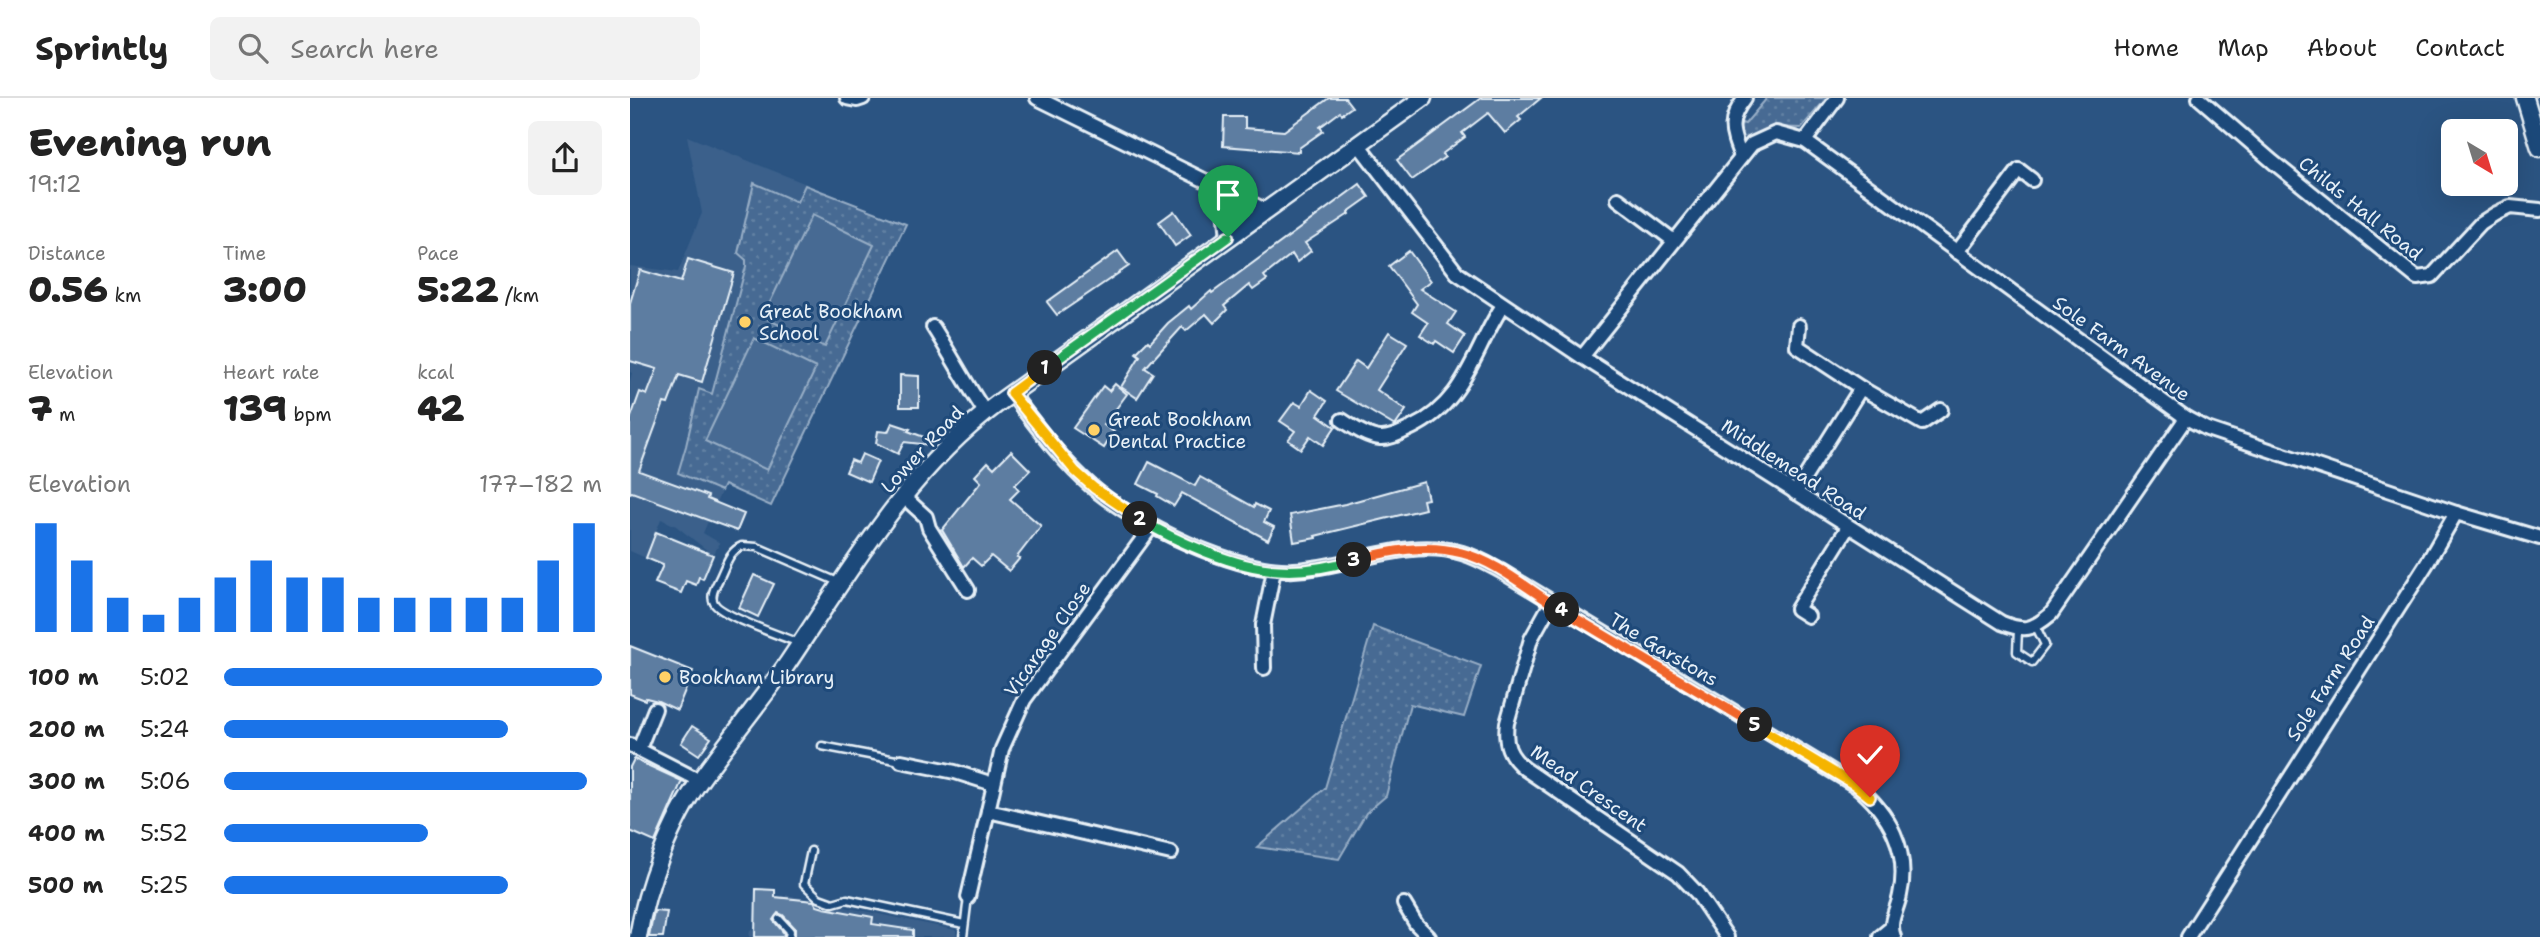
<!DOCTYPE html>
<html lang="en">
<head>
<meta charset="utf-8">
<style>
	body { margin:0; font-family:"Shantell Sans",sans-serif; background:#f2f2f2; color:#222; height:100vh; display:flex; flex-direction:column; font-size:26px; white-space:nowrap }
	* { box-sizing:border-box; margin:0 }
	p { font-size:23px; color:#767676 }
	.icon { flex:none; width:38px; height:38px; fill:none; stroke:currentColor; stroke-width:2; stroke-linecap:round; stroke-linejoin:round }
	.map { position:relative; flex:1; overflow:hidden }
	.details { display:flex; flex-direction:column; background:#fff; width:630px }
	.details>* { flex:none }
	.needle { width:46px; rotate:142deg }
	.tools { position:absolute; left:1811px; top:21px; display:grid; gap:14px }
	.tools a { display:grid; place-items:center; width:77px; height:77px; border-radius:10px; background:#fff; box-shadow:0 7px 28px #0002; font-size:35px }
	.pin { position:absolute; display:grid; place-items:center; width:60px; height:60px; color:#fff; margin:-72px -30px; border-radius:50% 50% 50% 0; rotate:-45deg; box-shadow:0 0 7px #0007 }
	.pin .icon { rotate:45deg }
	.km { position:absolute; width:35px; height:35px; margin:-18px; border-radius:50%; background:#222; color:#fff; font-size:19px; line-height:35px; text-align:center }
	.round { display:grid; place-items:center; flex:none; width:74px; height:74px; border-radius:10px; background:#f2f2f2 }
	.head { display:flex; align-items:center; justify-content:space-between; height:119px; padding:0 28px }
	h1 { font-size:38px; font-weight:800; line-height:52px }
	.metrics { display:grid; grid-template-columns:repeat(3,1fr); gap:10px; height:119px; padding:7px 28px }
	.metrics div { display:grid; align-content:center }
	.metrics b { font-size:35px; font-weight:800 }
	.metrics small { font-size:19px; font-weight:400 }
	.metrics p { font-size:19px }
	.chart { height:196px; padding:14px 28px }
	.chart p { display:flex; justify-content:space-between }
	.chart svg { width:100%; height:126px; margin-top:7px; stroke:#1a73e8; stroke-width:6 }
	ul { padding:0 28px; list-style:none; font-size:23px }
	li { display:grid; grid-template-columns:112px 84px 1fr; align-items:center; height:52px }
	li i { height:18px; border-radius:9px; background:#1a73e8 }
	header { display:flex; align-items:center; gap:42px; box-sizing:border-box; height:98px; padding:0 35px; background:#fff; border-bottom:2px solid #e0e0e0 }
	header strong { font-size:33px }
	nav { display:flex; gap:38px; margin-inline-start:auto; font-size:24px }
	.search { width:490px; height:63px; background:#f2f2f2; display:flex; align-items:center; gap:18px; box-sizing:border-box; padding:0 24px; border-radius:10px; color:#767676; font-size:26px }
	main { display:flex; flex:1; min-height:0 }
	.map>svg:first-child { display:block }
	.built { fill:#3a608b }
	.grass { fill:url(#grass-dots); stroke:#98aec6; stroke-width:2 }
	.pitch { fill:#476b93; stroke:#98aec6; stroke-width:2 }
	.building { fill:#5d7da1; stroke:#e8f1f8; stroke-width:2 }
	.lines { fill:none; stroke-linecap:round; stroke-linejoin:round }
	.service-casing { stroke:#e8f1f8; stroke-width:11 }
	.minor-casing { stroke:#e8f1f8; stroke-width:18 }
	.tertiary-casing { stroke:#e8f1f8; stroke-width:21 }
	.service { stroke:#1f4a7a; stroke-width:6 }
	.minor { stroke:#1f4a7a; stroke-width:12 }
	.tertiary { stroke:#1f4a7a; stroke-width:16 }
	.split-1-casing { stroke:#fff; stroke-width:14 }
	.split-2-casing { stroke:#fff; stroke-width:14 }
	.split-3-casing { stroke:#fff; stroke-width:14 }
	.split-4-casing { stroke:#fff; stroke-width:14 }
	.split-5-casing { stroke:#fff; stroke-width:14 }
	.split-6-casing { stroke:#fff; stroke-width:14 }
	.split-1 { stroke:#22a559; stroke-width:9 }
	.split-2 { stroke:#f5b400; stroke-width:9 }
	.split-3 { stroke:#22a559; stroke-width:9 }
	.split-4 { stroke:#f0652b; stroke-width:9 }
	.split-5 { stroke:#f0652b; stroke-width:9 }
	.split-6 { stroke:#f5b400; stroke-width:9 }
	.poi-dot { fill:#ffd166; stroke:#1f4a7a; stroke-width:2.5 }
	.labels { text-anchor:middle; stroke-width:6; stroke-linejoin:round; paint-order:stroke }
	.street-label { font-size:19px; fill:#e8f1f8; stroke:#1f4a7a }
	.poi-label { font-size:19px; fill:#e8f1f8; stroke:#1f4a7a; text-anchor:start }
</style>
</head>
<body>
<header>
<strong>Sprintly</strong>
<div class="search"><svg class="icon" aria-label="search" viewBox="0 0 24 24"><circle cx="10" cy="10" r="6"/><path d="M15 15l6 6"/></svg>Search here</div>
<nav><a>Home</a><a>Map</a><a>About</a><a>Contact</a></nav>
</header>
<main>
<section class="details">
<div class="head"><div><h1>Evening run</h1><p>19:12</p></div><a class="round"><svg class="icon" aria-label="share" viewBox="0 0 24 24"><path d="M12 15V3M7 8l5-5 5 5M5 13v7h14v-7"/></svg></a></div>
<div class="metrics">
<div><p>Distance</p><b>0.56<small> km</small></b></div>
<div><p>Time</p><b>3:00</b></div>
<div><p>Pace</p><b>5:22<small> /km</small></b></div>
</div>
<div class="metrics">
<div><p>Elevation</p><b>7<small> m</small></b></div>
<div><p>Heart rate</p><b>139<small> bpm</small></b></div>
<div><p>kcal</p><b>42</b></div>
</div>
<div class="chart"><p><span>Elevation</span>177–182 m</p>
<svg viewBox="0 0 160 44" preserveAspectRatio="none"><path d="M5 44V6M15 44V19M25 44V32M35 44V38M45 44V32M55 44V25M65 44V19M75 44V25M85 44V25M95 44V32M105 44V32M115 44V32M125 44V32M135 44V32M145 44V19M155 44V6"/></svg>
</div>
<ul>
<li><b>100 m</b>5:02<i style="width:100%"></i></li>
<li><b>200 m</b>5:24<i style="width:75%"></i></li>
<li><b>300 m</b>5:06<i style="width:96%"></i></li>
<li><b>400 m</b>5:52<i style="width:54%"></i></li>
<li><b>500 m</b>5:25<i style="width:75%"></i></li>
</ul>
</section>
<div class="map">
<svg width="1910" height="839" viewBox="0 0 1910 839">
	<defs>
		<pattern id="grass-dots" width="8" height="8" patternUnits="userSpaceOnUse" patternTransform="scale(1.75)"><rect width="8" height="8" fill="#476b93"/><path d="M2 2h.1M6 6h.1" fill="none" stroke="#6281a3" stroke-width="1.8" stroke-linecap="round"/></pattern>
	</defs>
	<rect width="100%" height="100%" fill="#2b5482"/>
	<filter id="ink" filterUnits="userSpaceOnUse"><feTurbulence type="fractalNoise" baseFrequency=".0143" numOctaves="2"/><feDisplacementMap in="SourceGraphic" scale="14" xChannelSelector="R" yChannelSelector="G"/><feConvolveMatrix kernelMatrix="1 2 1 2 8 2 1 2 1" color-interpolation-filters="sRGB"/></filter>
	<g filter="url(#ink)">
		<g class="built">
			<polygon points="57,38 276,126 141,408 94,387 73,435 90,445 83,457 46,428 31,421 16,460 0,453 0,283 2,275 0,274 0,168 48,174 72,115"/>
			<polygon points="156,797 326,832 326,839 119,839 120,832 152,833"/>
		</g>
		<g class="grass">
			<polygon points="1137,0 1197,0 1171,30 1140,29 1115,44 1108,35 1112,25 1115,26"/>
			<polygon points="124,85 167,104 175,87 276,126 141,408 94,387 91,393 48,375 56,348 69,291 82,296 116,168 116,162 108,155"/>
			<polygon points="743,528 851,568 834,619 780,606 756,698 736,715 709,761 627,749 695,690"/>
		</g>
		<g class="pitch">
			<polygon points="182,117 244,147 195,249 133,219"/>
			<polygon points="124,240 186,270 137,372 75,343"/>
		</g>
		<g class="building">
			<polygon points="699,0 715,0 722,9 712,16 710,14 690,29 693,33 669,50 669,54 593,48 594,19 615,19 615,30 654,33"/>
			<polygon points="851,0 911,0 888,19 891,22 875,35 858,15 832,35 835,39 812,56 815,59 782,82 767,62"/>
			<polygon points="730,86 739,99 718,114 719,116 675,145 681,153 667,164 662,156 634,178 637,182 623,192 619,187 594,208 597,212 584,225 576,216 556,233 552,229 515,270 523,275 507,300 491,289 510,258 506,255 518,243 520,245 538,225 559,208 561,211 581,193 582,195"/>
			<polygon points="544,113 561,137 545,148 529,124"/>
			<polygon points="488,153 499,168 427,217 417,204"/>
			<polygon points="779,153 801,183 790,191 826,214 818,226 835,238 824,255 806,243 804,246 790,237 798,225 782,214 787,206 759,168"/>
			<polygon points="58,161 104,175 72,284 49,277 38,306 34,305 9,373 78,398 77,401 114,416 107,433 2,394 0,395 0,322 10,294 17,297 27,271 0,263 0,205 10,172 51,184"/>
			<polygon points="759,234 777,245 747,292 776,312 765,328 706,293 726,263 736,270"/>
			<polygon points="270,277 289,278 289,309 270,309"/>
			<polygon points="485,286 497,296 474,327 484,334 474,350 443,330 473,288 479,293"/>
			<polygon points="681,292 697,303 688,317 705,329 693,347 680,338 671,351 658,342 665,333 650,323 664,304 671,308"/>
			<polygon points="262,325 280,331 278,333 302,342 300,347 274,344 268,356 246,345 248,333 258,334"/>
			<polygon points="381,353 400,372 385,387 389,392 380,401 411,428 387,459 390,460 379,473 361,458 351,468 342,460 334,469 312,432 351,384 345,378 358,364 364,370"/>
			<polygon points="232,356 248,363 239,384 216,374 221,362 228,365"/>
			<polygon points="519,364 565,388 570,379 624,409 625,406 639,413 634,424 644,429 638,442 552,395 544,408 527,398 528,396 508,386"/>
			<polygon points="794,384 798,401 793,402 795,411 685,438 686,440 664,444 660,417 715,406"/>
			<polygon points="26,434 83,457 73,481 69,479 66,487 56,483 51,495 25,485 33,467 16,460"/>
			<polygon points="124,477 144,486 128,519 109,510"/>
			<polygon points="0,548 63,573 47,612 28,603 16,600 15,602 0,596"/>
			<polygon points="62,628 81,640 69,657 51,645"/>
			<polygon points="4,661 52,683 25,744 0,733 0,669"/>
			<polygon points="126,791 145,792 145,799 184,803 187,808 194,810 243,819 242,826 283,832 283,839 165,839 165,830 153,817 148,815 143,822 154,835 153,839 125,839"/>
			<polygon points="24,813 37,814 33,839 19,839"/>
		</g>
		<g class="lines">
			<g class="service-casing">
				<g id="service">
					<polyline points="1388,532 1387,554 1402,564 1415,547 1406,529"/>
					<path d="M 169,545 C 152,538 91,518 84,505 C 79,497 87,486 90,479 C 96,467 99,453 112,448 L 127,449 L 208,484"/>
					<polyline points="192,648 271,663"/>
					<polyline points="181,753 174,786 189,800 203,805 217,801 334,826"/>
					<polyline points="149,821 160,833 159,839"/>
					<polyline points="333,839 338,799"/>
				</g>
			</g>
			<g class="minor-casing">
				<g id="minor">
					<polyline points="217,0 227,2 233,0"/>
					<polyline points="407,0 635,112"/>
					<polyline points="1569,0 1643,64 1787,180 1802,178 1851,125 1865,116 1880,109 1910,112"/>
					<polyline points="1175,43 1207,0"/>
					<path d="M 728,46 L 827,175 L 952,259 L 1372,525 C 1395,534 1402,532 1421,516 L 1556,320"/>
					<path d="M 1111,59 C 1101,33 1097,23 1115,0"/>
					<polyline points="593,91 598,139"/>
					<polyline points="988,101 1044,143"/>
					<polyline points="1327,154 1389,72 1402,82"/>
					<polyline points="1169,228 1167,248 1231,290"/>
					<path d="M 303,229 C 321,257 336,286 355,314"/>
					<polyline points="952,259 1122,46 1146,35 1175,43 1556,320 1577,331 1826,415 1910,440"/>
					<path d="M 381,295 C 406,327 430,361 461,388 C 503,425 608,476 664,472 C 721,469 776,439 832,455 C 846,459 858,466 871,473 L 1225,687 C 1259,714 1280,753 1270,797 C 1267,813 1258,823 1264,839"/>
					<path d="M 712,322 C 723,329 737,339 750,340 C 761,341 772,334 781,330 C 836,304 843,253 873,207"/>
					<polyline points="1165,395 1231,290 1292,325 1311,312"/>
					<polyline points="274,399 296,419 299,430 338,492"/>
					<polyline points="522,428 394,602 372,651 358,713 541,755"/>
					<path d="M 921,505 L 901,541 L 877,625 C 874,646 879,658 895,671 L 1048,775 L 1067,795 L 1097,839"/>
					<polyline points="1178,518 1167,511 1218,429"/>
					<polyline points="634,570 633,527 644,472"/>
					<polyline points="0,647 70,683"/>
					<polyline points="9,651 25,611"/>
					<polyline points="271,663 325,674 363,686"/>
					<polyline points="338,799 358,713"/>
					<polyline points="774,806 786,826 799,839"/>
					<polyline points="1250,839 1261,830"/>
					<polyline points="1558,839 1796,467 1826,415"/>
				</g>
			</g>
			<g class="tertiary-casing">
				<g id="tertiary">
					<polyline points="1895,0 1910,50"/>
					<path d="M 8,839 C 16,789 41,722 71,681 C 99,642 129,605 157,566 C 219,474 276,374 367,306 L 793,0"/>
				</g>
			</g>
			<use href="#service" class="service"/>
			<use href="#minor" class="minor"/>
			<use href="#tertiary" class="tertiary"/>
		</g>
	</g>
	<g class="lines" filter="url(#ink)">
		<g class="split-1-casing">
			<polyline id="split-1" points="415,270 598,139"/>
		</g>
		<g class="split-2-casing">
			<polyline id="split-2" points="415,270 381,295 445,373 464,390 510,421"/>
		</g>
		<g class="split-3-casing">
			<path id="split-3" d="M 510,421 C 544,443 607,470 648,472 C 673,474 700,469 724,462"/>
		</g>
		<g class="split-4-casing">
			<path id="split-4" d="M 724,462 C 759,453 796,445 832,455 C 868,464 900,493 932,512"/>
		</g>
		<g class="split-5-casing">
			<polyline id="split-5" points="932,512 1125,627"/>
		</g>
		<g class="split-6-casing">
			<polyline id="split-6" points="1125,627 1225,687 1240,699"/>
		</g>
		<use href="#split-1" class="split-1"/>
		<use href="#split-2" class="split-2"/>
		<use href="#split-3" class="split-3"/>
		<use href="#split-4" class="split-4"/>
		<use href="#split-5" class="split-5"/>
		<use href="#split-6" class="split-6"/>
	</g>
	<g class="poi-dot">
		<circle cx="115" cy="224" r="7"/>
		<circle cx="464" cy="332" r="7"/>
		<circle cx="35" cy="579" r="7"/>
	</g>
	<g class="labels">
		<g class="street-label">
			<text transform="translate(1731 110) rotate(39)" y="7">Childs Hall Road</text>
			<text transform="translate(1492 250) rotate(36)" y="7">Sole Farm Avenue</text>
			<text transform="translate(292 351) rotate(-47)" y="7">Lower Road</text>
			<text transform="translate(1164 371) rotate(33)" y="7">Middlemead Road</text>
			<text transform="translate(417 541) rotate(-55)" y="7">Vicarage Close</text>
			<text transform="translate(1034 551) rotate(31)" y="7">The Garstons</text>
			<text transform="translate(1700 580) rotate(-57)" y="7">Sole Farm Road</text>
			<text transform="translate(959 690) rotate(35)" y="7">Mead Crescent</text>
		</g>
		<g class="poi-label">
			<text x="129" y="220">Great Bookham<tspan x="129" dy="22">School</tspan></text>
			<text x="478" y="328">Great Bookham<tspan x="478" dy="22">Dental Practice</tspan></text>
			<text x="49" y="586">Bookham Library</text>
		</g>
	</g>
</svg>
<div class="tools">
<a><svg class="needle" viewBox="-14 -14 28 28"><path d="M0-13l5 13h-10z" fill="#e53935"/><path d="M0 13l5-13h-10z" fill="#767676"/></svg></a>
</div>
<div class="pin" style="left:598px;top:139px;background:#1e9e55"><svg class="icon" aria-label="arrive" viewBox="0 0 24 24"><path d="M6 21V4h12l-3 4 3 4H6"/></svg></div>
<div class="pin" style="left:1240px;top:699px;background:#d93025"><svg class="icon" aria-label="check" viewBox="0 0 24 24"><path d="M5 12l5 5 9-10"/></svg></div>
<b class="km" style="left:415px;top:270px">1</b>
<b class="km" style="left:510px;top:421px">2</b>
<b class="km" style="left:724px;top:462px">3</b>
<b class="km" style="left:932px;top:512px">4</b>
<b class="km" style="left:1125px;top:627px">5</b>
</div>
</main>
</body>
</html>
